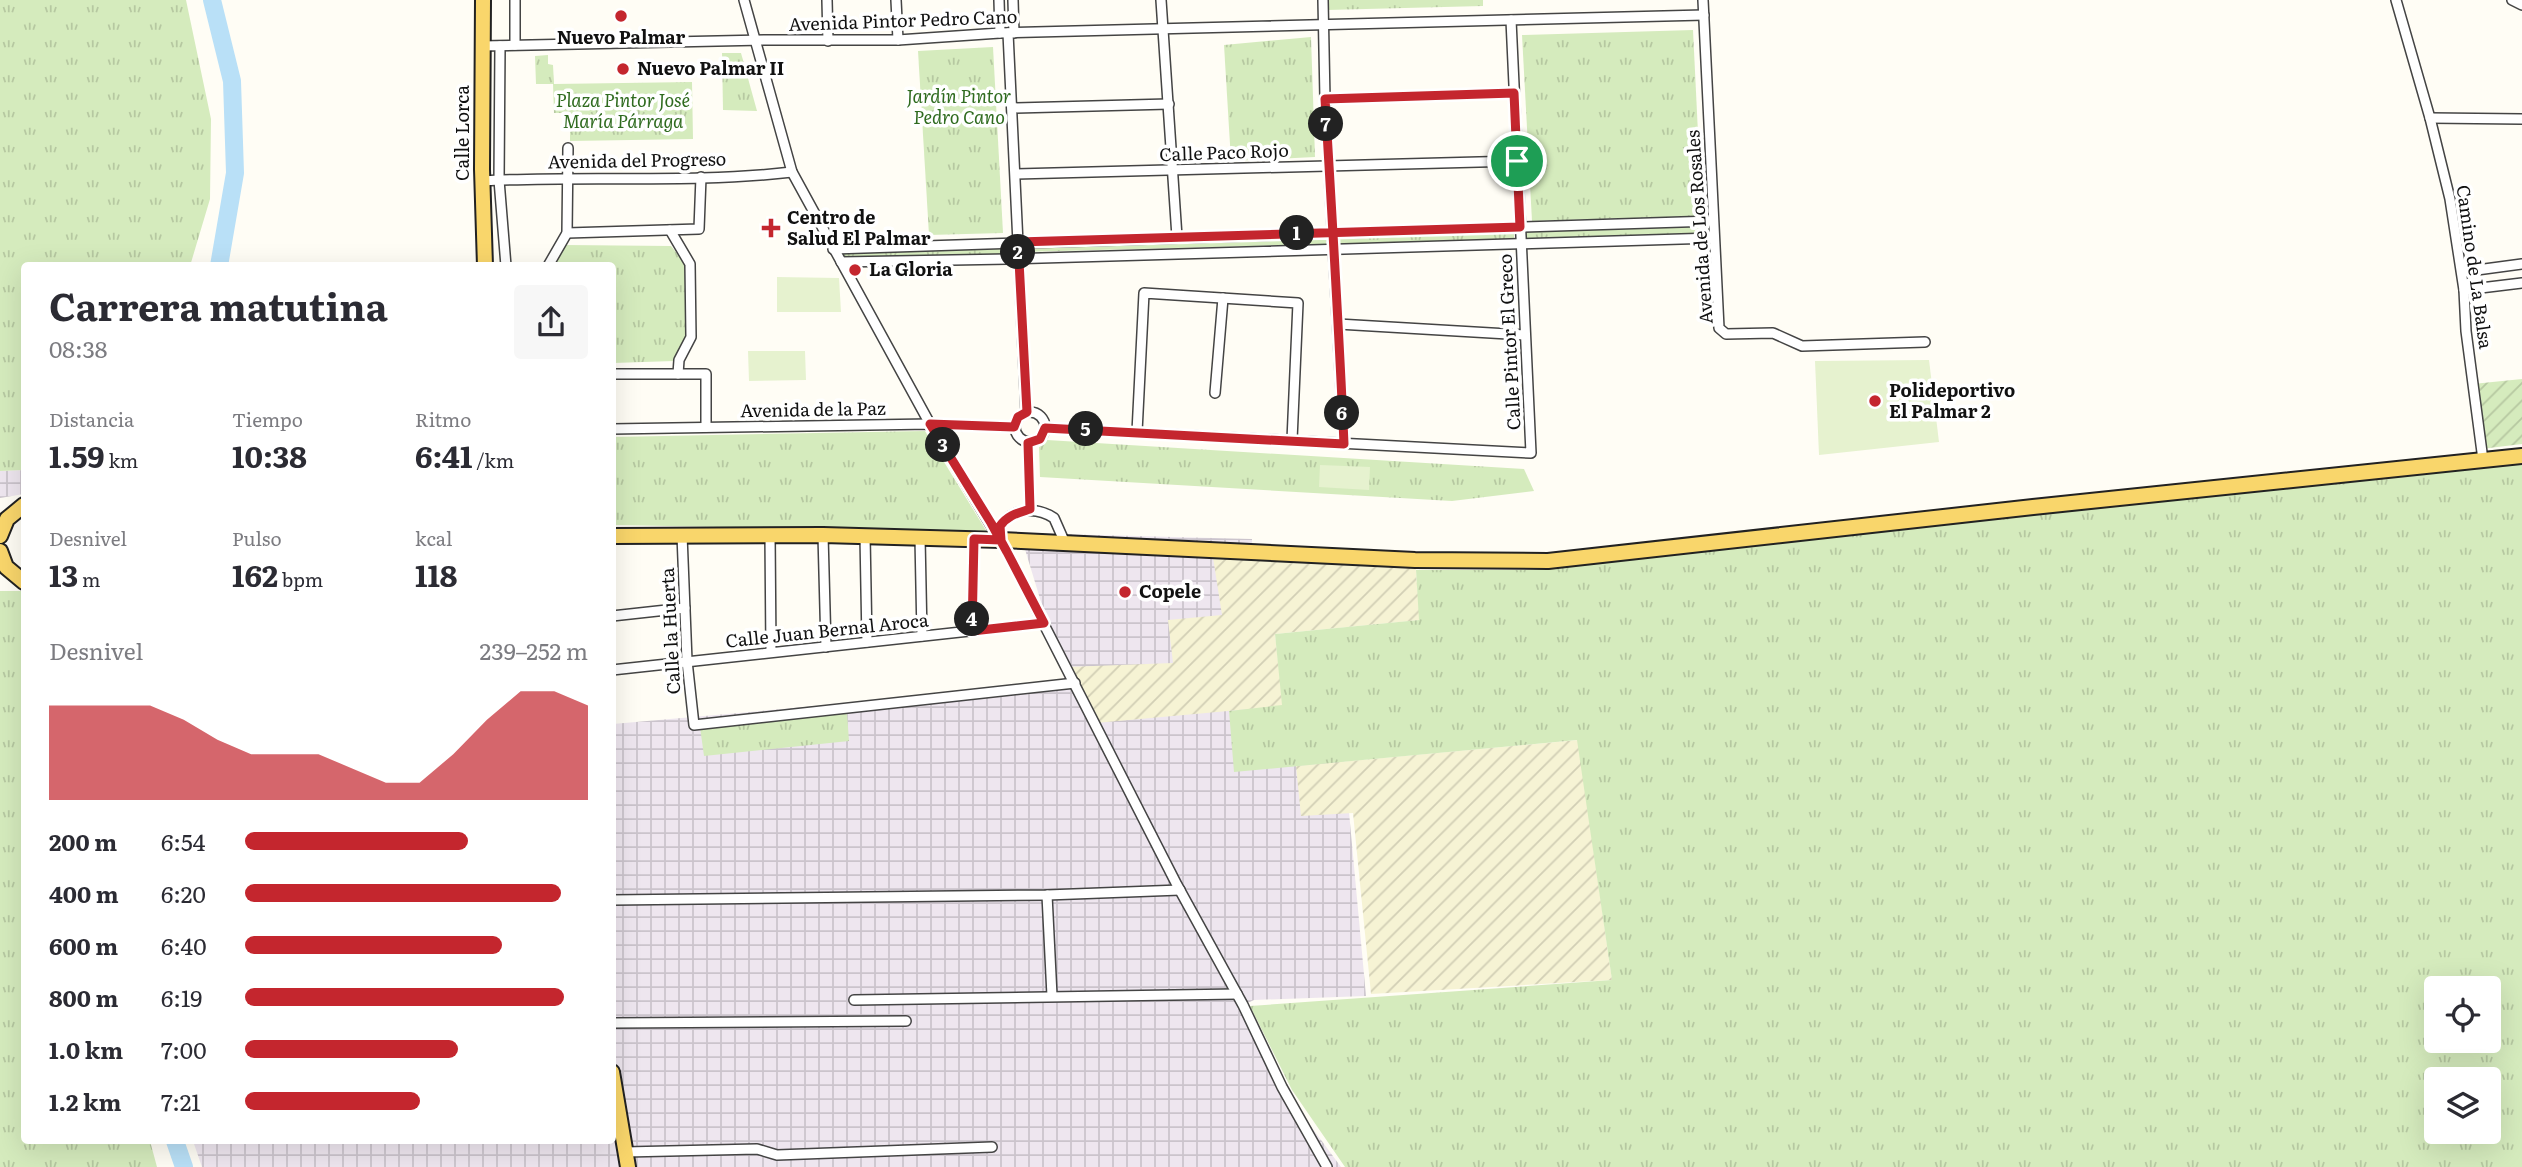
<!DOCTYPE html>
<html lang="es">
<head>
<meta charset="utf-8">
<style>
	body { margin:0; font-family:Literata,serif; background:#f7f7f7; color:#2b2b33; height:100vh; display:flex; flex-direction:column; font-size:26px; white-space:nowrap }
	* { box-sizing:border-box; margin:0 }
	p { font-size:23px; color:#7c7c81 }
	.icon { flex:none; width:38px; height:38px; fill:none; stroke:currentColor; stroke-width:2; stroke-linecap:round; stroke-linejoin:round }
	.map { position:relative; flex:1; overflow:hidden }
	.panel { position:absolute; left:21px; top:262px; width:595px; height:882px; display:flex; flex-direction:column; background:#fff; border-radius:7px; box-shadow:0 7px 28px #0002 }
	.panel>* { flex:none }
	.controls { position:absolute; left:2424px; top:976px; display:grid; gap:14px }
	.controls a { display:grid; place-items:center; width:77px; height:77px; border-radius:7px; background:#fff; box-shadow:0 7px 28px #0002; font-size:35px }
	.pin { position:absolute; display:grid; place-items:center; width:60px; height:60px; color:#fff; margin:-30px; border:4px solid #fff; border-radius:50%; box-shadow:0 2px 7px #0007 }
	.km { position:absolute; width:35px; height:35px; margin:-18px; border-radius:50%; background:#222; color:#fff; font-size:19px; line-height:35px; text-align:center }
	.round { display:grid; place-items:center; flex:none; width:74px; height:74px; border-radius:7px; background:#f7f7f7 }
	.head { display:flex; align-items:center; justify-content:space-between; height:119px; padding:0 28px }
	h1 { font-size:38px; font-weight:700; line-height:52px }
	.stats { display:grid; grid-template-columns:repeat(3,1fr); gap:10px; height:119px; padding:7px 28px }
	.stats div { display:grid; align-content:center }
	.stats b { font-size:30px; font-weight:700 }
	.stats small { font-size:19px; font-weight:400 }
	.stats p { font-size:19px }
	.chart { height:196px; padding:14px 28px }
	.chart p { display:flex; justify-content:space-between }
	.chart svg { width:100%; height:126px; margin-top:7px; fill:#c4262e; opacity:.7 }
	ul { padding:0 28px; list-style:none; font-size:23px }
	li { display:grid; grid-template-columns:112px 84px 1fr; align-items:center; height:52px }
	li i { height:18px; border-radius:9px; background:#c4262e }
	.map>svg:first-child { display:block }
	.industrial { fill:url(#industrial-grid) }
	.farmland { fill:url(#farmland-furrows) }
	.grass { fill:url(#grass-tufts); fill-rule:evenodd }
	.garden { fill:url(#garden-furrows) }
	.pitch { fill:#e6f2cf }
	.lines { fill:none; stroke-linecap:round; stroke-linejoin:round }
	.river { stroke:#b9e0f7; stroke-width:18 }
	.street-casing { stroke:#444; stroke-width:12 }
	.primary-casing { stroke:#222; stroke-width:18 }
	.street { stroke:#fff; stroke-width:9 }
	.primary { stroke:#f9d66b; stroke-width:14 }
	.route-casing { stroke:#fff; stroke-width:14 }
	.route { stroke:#c4262e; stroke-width:9 }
	.poi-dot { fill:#c4262e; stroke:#fff; stroke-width:2.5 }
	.labels { text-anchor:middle; stroke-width:7; stroke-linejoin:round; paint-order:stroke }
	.street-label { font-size:18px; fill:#111; stroke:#fff }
	.poi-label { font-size:18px; font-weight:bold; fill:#111; stroke:#fff; text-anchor:start }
	.park-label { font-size:18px; font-style:italic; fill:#2f6b1f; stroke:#fff }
</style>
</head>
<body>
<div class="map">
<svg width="2522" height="1167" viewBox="0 0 2522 1167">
	<defs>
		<pattern id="industrial-grid" width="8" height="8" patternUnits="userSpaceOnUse" patternTransform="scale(1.75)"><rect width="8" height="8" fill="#eee6ef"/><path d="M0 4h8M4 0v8" fill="none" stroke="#cbc4cc"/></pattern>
		<pattern id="farmland-furrows" width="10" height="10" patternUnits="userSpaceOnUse" patternTransform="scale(1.75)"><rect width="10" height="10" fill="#f6f3d4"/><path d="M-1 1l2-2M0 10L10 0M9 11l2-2" fill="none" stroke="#d2cfb5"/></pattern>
		<pattern id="grass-tufts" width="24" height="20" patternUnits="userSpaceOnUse" patternTransform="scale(1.75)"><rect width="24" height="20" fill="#d5ebbd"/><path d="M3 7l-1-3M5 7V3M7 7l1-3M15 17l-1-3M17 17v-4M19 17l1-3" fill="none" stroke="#b6c8a1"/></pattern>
		<pattern id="garden-furrows" width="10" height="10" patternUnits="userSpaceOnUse" patternTransform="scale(1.75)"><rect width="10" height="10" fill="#d5ebbd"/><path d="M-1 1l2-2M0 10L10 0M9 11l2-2" fill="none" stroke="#b6c8a1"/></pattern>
	</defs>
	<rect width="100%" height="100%" fill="#fffdf5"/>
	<g class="industrial">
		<polygon points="24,470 24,494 0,498 0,471"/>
		<polygon points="1020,533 1252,539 1253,751 1343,747 1366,996 1254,1000 1243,1005 1282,1087 1341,1167 202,1167 193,1141 612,1141 613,724 1066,684"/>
	</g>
	<g class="farmland">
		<polygon points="1212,551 1415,560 1420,620 1275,634 1283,706 1096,723 1067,667 1173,663 1168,620 1222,615"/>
		<polygon points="1578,740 1612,980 1371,994 1353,813 1301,816 1296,766"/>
	</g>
	<g class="grass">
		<polygon points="0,0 186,0 211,119 210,199 190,266 24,266 24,470 0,471"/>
		<polygon points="1327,0 1483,0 1483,6 1327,10"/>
		<polygon points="1693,30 1702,216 1532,221 1522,35"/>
		<polygon points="1311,37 1315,157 1231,161 1224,45"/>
		<polygon points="993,47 1003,233 929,235 918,51"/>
		<polygon points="722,53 741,53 757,111 723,110"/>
		<polygon points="548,55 548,64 553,65 554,84 692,82 693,139 570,141 570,113 554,113 553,84 536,84 535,56"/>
		<polygon points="1709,226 1710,235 1525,239 1525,232"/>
		<polygon points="1514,232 1514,240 1336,244 1336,237"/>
		<polygon points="1326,236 1326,244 1021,252 1021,246"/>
		<polygon points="566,245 671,246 688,267 687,336 674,361 613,363 612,266 552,266"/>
		<polygon points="1011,246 1011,254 844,257 840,251"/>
		<polygon points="925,431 987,532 613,525 612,437"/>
		<polygon points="1047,440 1524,469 1534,491 1452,501 1040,477 1039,447"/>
		<path d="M 2522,456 L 2522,1167 L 1345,1167 L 1292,1090 L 1250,1006 L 1612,980 L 1577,740 L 1234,772 L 1229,711 L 1282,705 L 1275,634 L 1419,620 L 1416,570 L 1532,570 ZM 2436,989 L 2488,989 L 2488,1041 L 2436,1041 ZM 2436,1080 L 2488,1080 L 2488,1132 L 2436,1132 Z"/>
		<polygon points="0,591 24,591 24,1141 150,1141 157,1167 0,1167"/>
		<polygon points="847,713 849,741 704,756 700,727"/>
	</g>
	<polygon class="garden" points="2522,379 2522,444 2481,449 2473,384"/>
	<g class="pitch">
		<polygon points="777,277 839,278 841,312 777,312"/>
		<polygon points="748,351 805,351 806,380 749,381"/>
		<polygon points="1929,360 1939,442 1819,455 1815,361"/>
		<polygon points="1320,465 1370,467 1369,490 1319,487"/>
	</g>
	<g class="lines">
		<g class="river">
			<polyline points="212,0 232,81 235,173 219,266"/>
			<polyline points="175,1141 184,1167"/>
		</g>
		<g class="street-casing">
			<g id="street">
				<polyline points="515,0 515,45"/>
				<polyline points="744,0 792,172 930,424 1007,552 1177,885 1243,1005 1282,1087 1327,1167"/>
				<polyline points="827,0 828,41"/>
				<polyline points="896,0 898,40"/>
				<polyline points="999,0 1000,33"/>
				<polyline points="1013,0 1014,33"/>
				<polyline points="1161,0 1177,237"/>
				<polyline points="1323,0 1325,99 1344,444"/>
				<polyline points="1703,0 1719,328 1726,334 1773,333 1802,346 1925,342"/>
				<polyline points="2396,0 2430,118 2450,199 2464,290 2466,331 2483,460"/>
				<polyline points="2512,0 2522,5"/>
				<polyline points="1008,33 1026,412"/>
				<polyline points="481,46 766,40 898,40 1000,33 1704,15"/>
				<polyline points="500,46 499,180 506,266"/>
				<polyline points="1325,99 1514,93"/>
				<polyline points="1012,108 1169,104"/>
				<polyline points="2430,118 2522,119"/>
				<polyline points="1016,174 1517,161"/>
				<path d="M 482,181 C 585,175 689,184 792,172"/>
				<polyline points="670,230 690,264 691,337 679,360 678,374"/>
				<polyline points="567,233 699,229 701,177"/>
				<polyline points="833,249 1713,221"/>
				<polyline points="841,262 1008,259 1714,238"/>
				<polyline points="548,266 567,233 568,148"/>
				<polyline points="2462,272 2522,264"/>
				<polyline points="2464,290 2522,283"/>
				<polyline points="1338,324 1525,335"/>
				<polyline points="612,374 706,374 706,427"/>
				<polyline points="1215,393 1223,298"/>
				<circle cx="1030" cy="427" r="15"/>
				<polyline points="1045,428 1531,453 1511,20"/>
				<polyline points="612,429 930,424 1014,427"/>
				<polyline points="1137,432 1144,293 1298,303 1292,440"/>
				<polyline points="1028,443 1030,509"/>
				<polyline points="682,535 687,661 694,725 1075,683"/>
				<polyline points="770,535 771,652"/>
				<polyline points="823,535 826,647"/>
				<path d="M 1000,535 L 1000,526 C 1013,508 1036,506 1054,518 L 1065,543"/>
				<polyline points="865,536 867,642"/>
				<polyline points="920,538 922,636"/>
				<polyline points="612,616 685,608"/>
				<polyline points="972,631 974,539"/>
				<polyline points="612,670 1044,623"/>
				<polyline points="1047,895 1052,996"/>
				<polyline points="612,900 1047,895 1180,890"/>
				<polyline points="854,1000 1237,994"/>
				<polyline points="612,1023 906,1021"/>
				<polyline points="625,1152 757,1149 777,1155 992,1147"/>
			</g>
		</g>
		<g class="primary-casing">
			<g id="primary">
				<polyline points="483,0 482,169 485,266"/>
				<polyline points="0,536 7,519 24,505"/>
				<polyline points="612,536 823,535 1001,540 1415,560 1548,561 2033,507 2522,456"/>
				<polyline points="0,551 6,567 24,582"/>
				<polyline points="612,1072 628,1167"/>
			</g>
		</g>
		<use href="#street" class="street"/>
		<use href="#primary" class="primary"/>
	</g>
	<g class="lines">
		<g class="route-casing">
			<path id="route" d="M 1517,161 L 1520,227 L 1018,242 L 1027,412 L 1018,417 L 1014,427 L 930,424 L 991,523 L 1007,552 L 1044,623 L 972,631 L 974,539 L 1001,540 L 1000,526 C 1008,515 1018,513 1030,509 L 1028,443 L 1040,439 L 1045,428 L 1344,444 C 1339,329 1332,214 1325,99 L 1514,93 L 1517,161"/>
		</g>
		<use href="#route" class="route"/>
	</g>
	<g class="poi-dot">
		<circle cx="621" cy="16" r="7"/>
		<circle cx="623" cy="69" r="7"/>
		<path d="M767.5 217.5h7v7h7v7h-7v7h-7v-7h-7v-7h7z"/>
		<circle cx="855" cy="270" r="7"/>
		<circle cx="1875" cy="401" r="7"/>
		<circle cx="1125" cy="592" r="7"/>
	</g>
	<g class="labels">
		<g class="street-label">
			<text transform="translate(903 21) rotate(-2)" y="6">Avenida Pintor Pedro Cano</text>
			<text transform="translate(463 133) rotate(-90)" y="6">Calle Lorca</text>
			<text transform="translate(1224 153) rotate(-2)" y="6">Calle Paco Rojo</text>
			<text transform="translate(637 161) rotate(-1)" y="6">Avenida del Progreso</text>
			<text transform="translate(1700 227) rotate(-94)" y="6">Avenida de Los Rosales</text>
			<text transform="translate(2474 267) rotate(82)" y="6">Camino de La Balsa</text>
			<text transform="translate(1510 342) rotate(-93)" y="6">Calle Pintor El Greco</text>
			<text transform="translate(813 410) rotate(-1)" y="6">Avenida de la Paz</text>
			<text transform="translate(671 631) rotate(-93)" y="6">Calle la Huerta</text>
			<text transform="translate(827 631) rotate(-6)" y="6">Calle Juan Bernal Aroca</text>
		</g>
		<g class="poi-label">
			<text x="621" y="44" text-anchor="middle">Nuevo Palmar</text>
			<text x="637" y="75">Nuevo Palmar II</text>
			<text x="787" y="224">Centro de<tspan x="787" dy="21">Salud El Palmar</tspan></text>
			<text x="869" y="276">La Gloria</text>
			<text x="1889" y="397">Polideportivo<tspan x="1889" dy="21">El Palmar 2</tspan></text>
			<text x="1139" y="598">Copele</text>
		</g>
		<g class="park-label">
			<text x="959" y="103">Jardín Pintor<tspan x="959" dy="21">Pedro Cano</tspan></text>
			<text x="623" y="107">Plaza Pintor José<tspan x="623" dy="21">María Párraga</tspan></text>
		</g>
	</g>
</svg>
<div class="controls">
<a><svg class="icon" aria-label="locate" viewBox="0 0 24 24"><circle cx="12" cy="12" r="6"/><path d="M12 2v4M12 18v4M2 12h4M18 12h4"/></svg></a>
<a><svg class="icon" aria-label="layers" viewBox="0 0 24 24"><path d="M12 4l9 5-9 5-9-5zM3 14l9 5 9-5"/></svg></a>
</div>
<div class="pin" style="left:1517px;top:161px;background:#1e9e55"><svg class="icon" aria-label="arrive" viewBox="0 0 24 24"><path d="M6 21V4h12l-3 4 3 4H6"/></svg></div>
<b class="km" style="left:1297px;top:233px">1</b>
<b class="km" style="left:1018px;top:252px">2</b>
<b class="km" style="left:943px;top:445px">3</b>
<b class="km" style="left:972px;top:619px">4</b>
<b class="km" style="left:1086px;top:429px">5</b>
<b class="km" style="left:1342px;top:413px">6</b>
<b class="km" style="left:1326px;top:124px">7</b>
<section class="panel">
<div class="head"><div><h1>Carrera matutina</h1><p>08:38</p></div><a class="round"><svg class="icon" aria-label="share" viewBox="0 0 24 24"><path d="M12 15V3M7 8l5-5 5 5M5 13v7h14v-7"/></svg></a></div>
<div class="stats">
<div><p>Distancia</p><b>1.59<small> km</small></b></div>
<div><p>Tiempo</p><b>10:38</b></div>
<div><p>Ritmo</p><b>6:41<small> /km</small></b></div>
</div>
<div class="stats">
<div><p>Desnivel</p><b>13<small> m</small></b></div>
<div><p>Pulso</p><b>162<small> bpm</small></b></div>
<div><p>kcal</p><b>118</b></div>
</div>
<div class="chart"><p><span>Desnivel</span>239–252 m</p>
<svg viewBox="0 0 160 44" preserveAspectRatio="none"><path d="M0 44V11L10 11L20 11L30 11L40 16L50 23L60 28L70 28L80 28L90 33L100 38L110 38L120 28L130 16L140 6L150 6L160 11V44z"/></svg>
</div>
<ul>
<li><b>200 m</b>6:54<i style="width:65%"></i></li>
<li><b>400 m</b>6:20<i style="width:92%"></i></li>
<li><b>600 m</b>6:40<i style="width:75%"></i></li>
<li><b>800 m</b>6:19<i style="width:93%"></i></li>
<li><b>1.0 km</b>7:00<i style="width:62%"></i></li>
<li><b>1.2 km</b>7:21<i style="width:51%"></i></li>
</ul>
</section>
</div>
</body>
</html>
